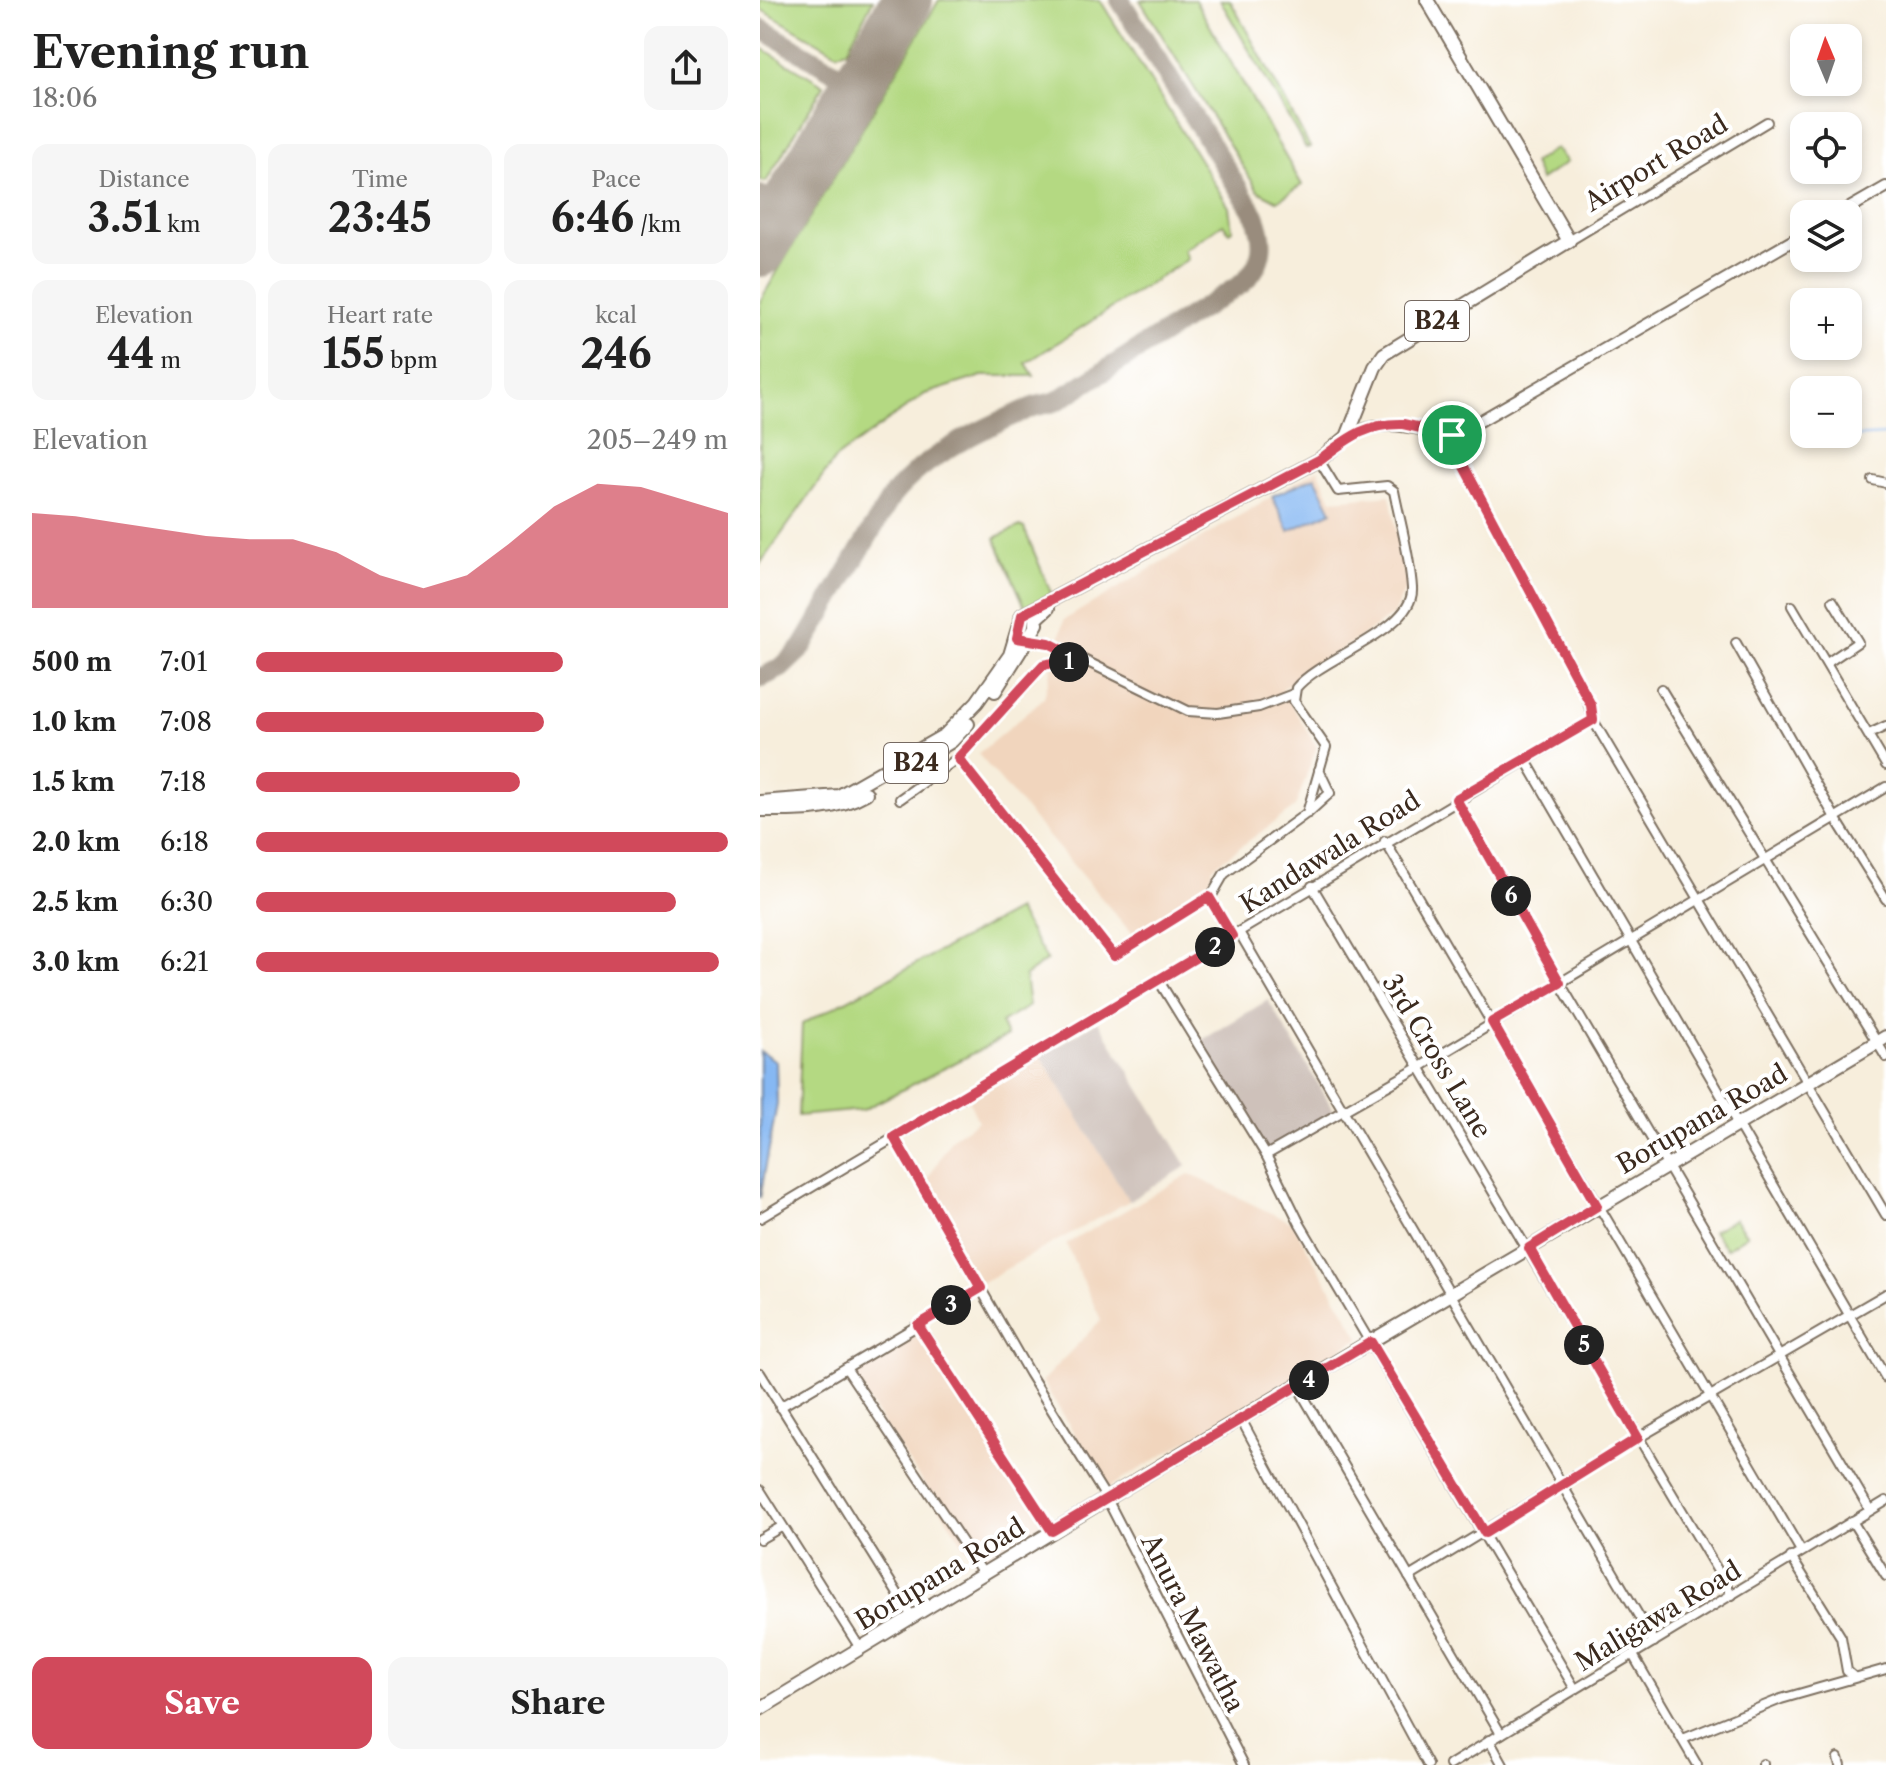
<!DOCTYPE html>
<html lang="en">
<head>
<meta charset="utf-8">
<style>
	body { margin:0; font-family:"Libre Caslon Text",serif; background:#f6f6f6; color:#222; height:100vh; display:flex; flex-direction:column; font-size:30px; white-space:nowrap }
	* { box-sizing:border-box; margin:0 }
	p { font-size:26px; color:#767676 }
	.icon { flex:none; width:44px; height:44px; fill:none; stroke:currentColor; stroke-width:2; stroke-linecap:round; stroke-linejoin:round }
	.map { position:relative; flex:1; overflow:hidden }
	.drawer { display:flex; flex-direction:column; background:#fff; width:760px }
	.drawer>* { flex:none }
	.needle { width:52px; rotate:358deg }
	.controls { position:absolute; left:1030px; top:24px; display:grid; gap:16px }
	.controls a { display:grid; place-items:center; width:72px; height:72px; border-radius:16px; background:#fff; box-shadow:0 4px 12px #0003; font-size:40px }
	.pin { position:absolute; display:grid; place-items:center; width:68px; height:68px; color:#fff; margin:-34px; border:4px solid #fff; border-radius:50%; box-shadow:0 2px 8px #0007 }
	.km { position:absolute; width:40px; height:40px; margin:-20px; border-radius:50%; background:#222; color:#fff; font-size:22px; line-height:40px; text-align:center }
	.round { display:grid; place-items:center; flex:none; width:84px; height:84px; border-radius:16px; background:#f6f6f6 }
	.summary { display:flex; align-items:center; justify-content:space-between; height:136px; padding:0 32px }
	h1 { font-size:44px; font-weight:800; line-height:60px }
	.stats { display:grid; grid-template-columns:repeat(3,1fr); gap:12px; height:136px; padding:8px 32px }
	.stats div { display:grid; align-content:center; border-radius:16px; background:#f6f6f6; text-align:center }
	.stats b { font-size:40px; font-weight:800 }
	.stats small { font-size:22px; font-weight:400 }
	.stats p { font-size:22px }
	.chart { height:224px; padding:16px 32px }
	.chart p { display:flex; justify-content:space-between }
	.chart svg { width:100%; height:144px; margin-top:8px; fill:#d1495b; opacity:.7 }
	.action { display:flex; gap:16px; margin-top:auto; padding:16px 32px }
	.action a { flex:1; height:92px; border-radius:16px; background:#d1495b; color:#fff; font-size:32px; font-weight:800; line-height:92px; text-align:center }
	.action a+a { background:#f6f6f6; color:#222 }
	ul { padding:0 32px; list-style:none; font-size:26px }
	li { display:grid; grid-template-columns:128px 96px 1fr; align-items:center; height:60px }
	li i { height:20px; border-radius:10px; background:#d1495b }
	main { display:flex; flex:1; min-height:0 }
	.map>svg:first-child { display:block }
	.built { fill:#f1d5bd }
	.industrial { fill:#cec1ba }
	.green { fill:#b4d982; stroke:#788250; stroke-width:2 }
	.water { fill:#86b8f3; stroke:#607188; stroke-width:2 }
	.lines { fill:none; stroke-linecap:round; stroke-linejoin:round }
	.stream { stroke:#86b8f3; stroke-width:2 }
	.taxiway { stroke:#998c7d; stroke-width:20 }
	.runway { stroke:#998c7d; stroke-width:52 }
	.minor-casing { stroke:#7d6f60; stroke-width:12 }
	.tertiary-casing { stroke:#7d6f60; stroke-width:14 }
	.primary-casing { stroke:#7d6f60; stroke-width:16 }
	.minor { stroke:#fff; stroke-width:8 }
	.tertiary { stroke:#fff; stroke-width:10 }
	.primary { stroke:#fff; stroke-width:12 }
	.route-casing { stroke:#fff; stroke-width:16 }
	.route { stroke:#d1495b; stroke-width:10 }
	.labels { text-anchor:middle; stroke-width:8; stroke-linejoin:round; paint-order:stroke }
	.shield { fill:#fff; stroke:#766a62; stroke-width:2 }
	.shield-label { font-size:24px; font-weight:bold; fill:#3b2a1e }
	.street-label { font-size:26px; fill:#3b2a1e; stroke:#fff }
</style>
</head>
<body>
<main>
<section class="drawer">
<div class="summary"><div><h1>Evening run</h1><p>18:06</p></div><a class="round"><svg class="icon" aria-label="share" viewBox="0 0 24 24"><path d="M12 15V3M7 8l5-5 5 5M5 13v7h14v-7"/></svg></a></div>
<div class="stats">
<div><p>Distance</p><b>3.51<small> km</small></b></div>
<div><p>Time</p><b>23:45</b></div>
<div><p>Pace</p><b>6:46<small> /km</small></b></div>
</div>
<div class="stats">
<div><p>Elevation</p><b>44<small> m</small></b></div>
<div><p>Heart rate</p><b>155<small> bpm</small></b></div>
<div><p>kcal</p><b>246</b></div>
</div>
<div class="chart"><p><span>Elevation</span>205–249 m</p>
<svg viewBox="0 0 160 44" preserveAspectRatio="none"><path d="M0 44V15L10 16L20 18L30 20L40 22L50 23L60 23L70 27L80 34L90 38L100 34L110 24L120 13L130 6L140 7L150 11L160 15V44z"/></svg>
</div>
<ul>
<li><b>500 m</b>7:01<i style="width:65%"></i></li>
<li><b>1.0 km</b>7:08<i style="width:61%"></i></li>
<li><b>1.5 km</b>7:18<i style="width:56%"></i></li>
<li><b>2.0 km</b>6:18<i style="width:100%"></i></li>
<li><b>2.5 km</b>6:30<i style="width:89%"></i></li>
<li><b>3.0 km</b>6:21<i style="width:98%"></i></li>
</ul>
<div class="action"><a>Save</a><a>Share</a></div>
</section>
<div class="map">
<svg width="1126" height="1765" viewBox="0 0 1126 1765">
	<rect width="100%" height="100%" fill="#fff"/>
	<filter id="ink" filterUnits="userSpaceOnUse"><feTurbulence type="fractalNoise" baseFrequency=".0125" numOctaves="2"/><feDisplacementMap in="SourceGraphic" scale="16" xChannelSelector="R" yChannelSelector="G"/><feConvolveMatrix kernelMatrix="1 2 1 2 8 2 1 2 1" color-interpolation-filters="sRGB"/></filter>
	<filter id="wash" filterUnits="userSpaceOnUse"><feTurbulence type="fractalNoise" baseFrequency=".006" numOctaves="4" result="noise"/><feDisplacementMap in="SourceGraphic" scale="32" xChannelSelector="R" yChannelSelector="G"/><feGaussianBlur stdDeviation="1.8" result="paint"/><feColorMatrix in="noise" values="0 0 0 0 0 0 0 0 0 0 0 0 0 0 0 0 0 1.4 0 .05"/><feComposite in="paint" operator="in"/></filter>
	<g filter="url(#wash)">
		<rect width="100%" height="100%" fill="#f7eedc"/>
		<g class="built">
			<polygon points="558,469 572,500 630,495 647,585 633,615 522,689 557,747 535,807 453,867 450,882 373,935 218,754 284,698 304,620"/>
			<polygon points="281,1056 369,1201 219,1284 163,1187 192,1138 218,1121 208,1099"/>
			<polygon points="429,1174 532,1223 600,1338 348,1488 282,1381 341,1320 306,1244"/>
			<polygon points="158,1325 292,1531 223,1573 86,1368"/>
		</g>
		<g class="industrial">
			<polygon points="508,1000 576,1114 507,1155 439,1042"/>
			<polygon points="338,1021 427,1166 369,1201 281,1056"/>
		</g>
		<g class="green">
			<polygon points="0,0 113,0 87,50 77,53 0,9"/>
			<polygon points="179,0 340,0 469,207 472,230 469,232 463,224 424,250 428,259 266,363 274,376 222,376 165,394 76,458 0,564 0,301"/>
			<polygon points="380,0 435,0 542,185 517,201 498,191"/>
			<polygon points="460,0 470,0 550,147 546,148"/>
			<polygon points="0,47 64,85 6,182 0,181"/>
			<polygon points="796,148 807,162 780,180 773,163"/>
			<polygon points="260,526 264,528 292,595 266,609 235,538"/>
			<polygon points="257,910 287,960 265,976 269,1006 241,1023 247,1036 103,1110 38,1116 42,1024"/>
			<polygon points="974,1219 987,1235 966,1249 953,1231"/>
		</g>
		<g class="water">
			<polygon points="555,477 572,511 529,531 512,496"/>
			<polygon points="0,1051 16,1061 17,1104 0,1198"/>
		</g>
		<g class="lines">
			<polyline class="stream" points="1050,439 1126,435"/>
			<g class="taxiway">
				<polyline points="0,28 97,85"/>
				<polyline points="0,195 24,209"/>
				<path d="M 0,678 L 21,668 L 42,648 L 132,496 C 165,455 225,427 273,407 C 281,404 290,404 297,401 L 483,283 C 504,263 506,242 495,215 L 360,0"/>
			</g>
			<polyline class="runway" points="0,251 147,0"/>
		</g>
	</g>
	<g filter="url(#ink)">
		<g class="lines">
			<g class="minor-casing">
				<g id="minor">
					<polyline points="809,241 1007,122"/>
					<polyline points="692,435 693,446 826,694 833,720 1126,1215"/>
					<polyline points="1113,480 1126,483"/>
					<polyline points="1032,606 1126,765"/>
					<polyline points="269,637 289,643 428,711 458,713 499,707 533,694"/>
					<polyline points="976,643 1074,816 1126,899"/>
					<polyline points="1067,663 1098,642 1073,601"/>
					<polyline points="901,689 1126,1057"/>
					<polyline points="1109,734 1126,726"/>
					<path d="M 198,758 L 354,956 L 452,895 L 464,874 L 547,813 L 566,747 L 534,701 L 536,688 C 561,657 655,630 652,588 C 650,556 640,522 634,491 L 627,486 L 578,491 L 559,460"/>
					<polyline points="765,759 1126,1378"/>
					<polyline points="140,799 198,758 283,665 318,658"/>
					<polyline points="696,799 800,983 1110,1510"/>
					<polyline points="548,813 570,793 559,770"/>
					<polyline points="625,841 1041,1551"/>
					<polyline points="552,886 972,1595"/>
					<polyline points="449,897 472,936"/>
					<polyline points="479,932 894,1642"/>
					<polyline points="399,981 506,1155 540,1224 815,1689"/>
					<polyline points="134,1137 269,1373 347,1499 484,1765"/>
					<polyline points="506,1155 660,1067 1126,787"/>
					<polyline points="0,1218 833,720"/>
					<polyline points="158,1325 292,1531"/>
					<polyline points="86,1368 223,1573"/>
					<polyline points="0,1373 151,1615"/>
					<polyline points="538,1387 741,1734"/>
					<polyline points="20,1407 221,1288"/>
					<polyline points="481,1419 668,1765"/>
					<polyline points="0,1490 100,1648"/>
					<polyline points="1092,1521 1126,1576"/>
					<polyline points="0,1539 21,1527"/>
					<polyline points="1031,1557 1081,1637 1087,1671 1094,1677"/>
					<polyline points="649,1577 878,1438 1126,1294"/>
					<polyline points="873,1655 937,1765"/>
					<polyline points="923,1739 1021,1699 1126,1669"/>
					<polyline points="729,1740 743,1765"/>
					<polyline points="1078,1758 1080,1765"/>
					<polyline points="1003,1764 1003,1765"/>
					<polyline points="690,1765 1126,1501"/>
				</g>
			</g>
			<g class="tertiary-casing">
				<g id="tertiary">
					<polyline points="1079,214 1126,187"/>
					<path d="M 587,437 C 639,408 671,443 706,429 L 1044,234"/>
				</g>
			</g>
			<g class="primary-casing">
				<g id="primary">
					<polyline points="235,691 277,624 275,620 288,608"/>
					<polyline points="156,763 192,741 208,724"/>
					<polyline points="0,802 79,796 185,735 217,702 250,655 262,615 559,460 587,437 615,367 624,354 809,241 667,0"/>
					<path d="M 0,810 C 37,810 73,812 106,793"/>
					<polyline points="0,1709 412,1459 1126,1037"/>
				</g>
			</g>
			<use href="#minor" class="minor"/>
			<use href="#tertiary" class="tertiary"/>
			<use href="#primary" class="primary"/>
		</g>
	</g>
	<g class="lines" filter="url(#ink)">
		<g class="route-casing">
			<path id="route" d="M 643,424 L 692,435 L 693,446 L 831,705 L 833,720 L 696,799 L 800,983 L 732,1022 L 837,1206 L 769,1248 L 878,1438 L 725,1533 L 611,1342 L 292,1531 L 158,1325 L 221,1288 L 134,1137 L 472,936 L 449,897 L 354,956 L 198,758 L 283,665 L 318,658 L 289,643 L 257,638 L 262,615 L 559,460 C 587,439 605,423 643,424 Z"/>
		</g>
		<use href="#route" class="route"/>
	</g>
	<g class="labels">
		<g class="shield">
			<rect x="645" y="301" width="64" height="40" rx="6"/>
			<rect x="124" y="743" width="64" height="40" rx="6"/>
		</g>
		<g class="shield-label">
			<text x="677" y="329">B24</text>
			<text x="156" y="771">B24</text>
		</g>
		<g class="street-label">
			<text transform="translate(896 163) rotate(-31)" y="9">Airport Road</text>
			<text transform="translate(570 852) rotate(-32)" y="9">Kandawala Road</text>
			<text transform="translate(677 1056) rotate(59)" y="9">3rd Cross Lane</text>
			<text transform="translate(942 1119) rotate(-30)" y="9">Borupana Road</text>
			<text transform="translate(180 1574) rotate(-31)" y="9">Borupana Road</text>
			<text transform="translate(898 1616) rotate(-31)" y="9">Maligawa Road</text>
			<text transform="translate(433 1623) rotate(63)" y="9">Anura Mawatha</text>
		</g>
	</g>
</svg>
<div class="controls">
<a><svg class="needle" viewBox="-14 -14 28 28"><path d="M0-13l5 13h-10z" fill="#e53935"/><path d="M0 13l5-13h-10z" fill="#767676"/></svg></a>
<a><svg class="icon" aria-label="locate" viewBox="0 0 24 24"><circle cx="12" cy="12" r="6"/><path d="M12 2v4M12 18v4M2 12h4M18 12h4"/></svg></a>
<a><svg class="icon" aria-label="layers" viewBox="0 0 24 24"><path d="M12 4l9 5-9 5-9-5zM3 14l9 5 9-5"/></svg></a>
<a>+</a>
<a>−</a>
</div>
<div class="pin" style="left:692px;top:435px;background:#1e9e55"><svg class="icon" aria-label="arrive" viewBox="0 0 24 24"><path d="M6 21V4h12l-3 4 3 4H6"/></svg></div>
<b class="km" style="left:309px;top:662px">1</b>
<b class="km" style="left:455px;top:947px">2</b>
<b class="km" style="left:191px;top:1305px">3</b>
<b class="km" style="left:549px;top:1380px">4</b>
<b class="km" style="left:824px;top:1345px">5</b>
<b class="km" style="left:751px;top:896px">6</b>
</div>
</main>
</body>
</html>
